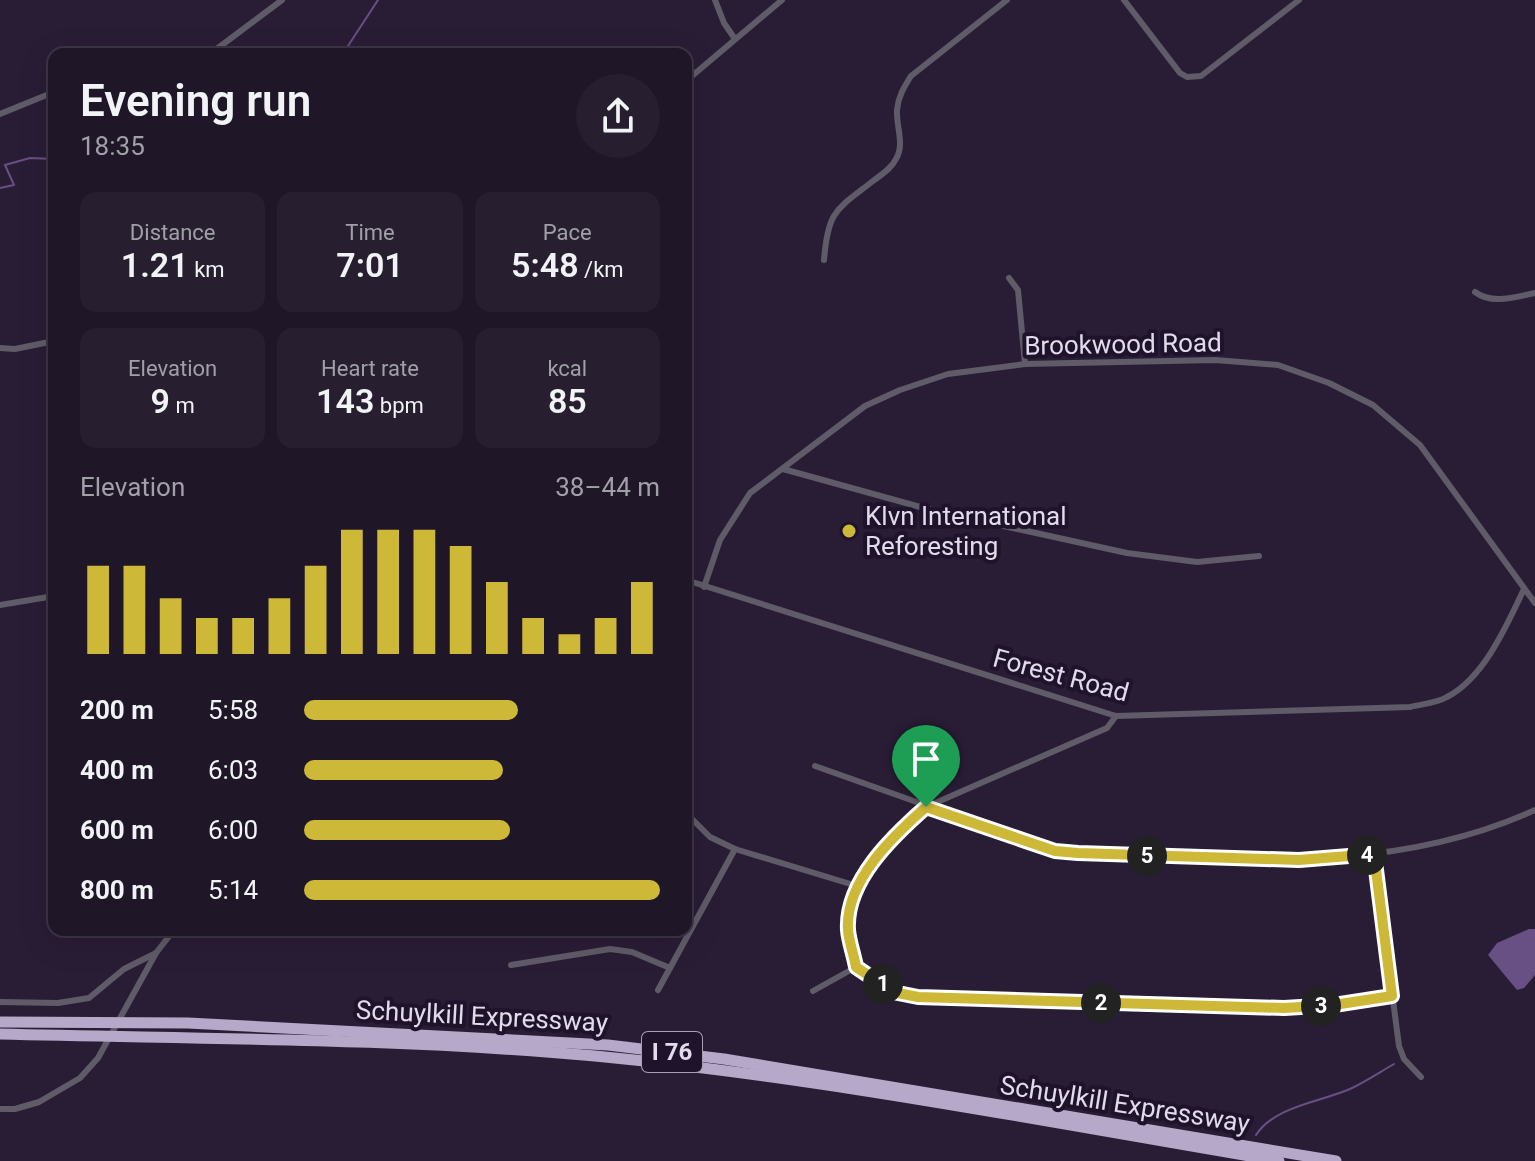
<!DOCTYPE html>
<html lang="en">
<head>
<meta charset="utf-8">
<style>
	body { margin:0; font-family:Roboto,sans-serif; background:#271f30; color:#f1f3f6; height:100vh; display:flex; flex-direction:column; font-size:30px; white-space:nowrap }
	* { box-sizing:border-box; margin:0 }
	p { font-size:26px; color:#a19fa8 }
	.icon { flex:none; width:44px; height:44px; fill:none; stroke:currentColor; stroke-width:2; stroke-linecap:round; stroke-linejoin:round }
	.map { position:relative; flex:1; overflow:hidden }
	.side { position:absolute; left:48px; top:48px; width:644px; height:888px; display:flex; flex-direction:column; background:#1f1628; border-radius:16px; box-shadow:0 8px 32px #0002,0 0 0 2px #3c3545 }
	.side>* { flex:none }
	.pin { position:absolute; display:grid; place-items:center; width:68px; height:68px; color:#fff; margin:-82px -34px; border-radius:50% 50% 50% 0; rotate:-45deg; box-shadow:0 0 8px #0007 }
	.pin .icon { rotate:45deg }
	.km { position:absolute; width:40px; height:40px; margin:-20px; border-radius:50%; background:#222; color:#fff; font-size:22px; line-height:40px; text-align:center }
	.round { display:grid; place-items:center; flex:none; width:84px; height:84px; border-radius:42px; background:#271f30 }
	.summary { display:flex; align-items:center; justify-content:space-between; height:136px; padding:0 32px }
	h1 { font-size:44px; font-weight:600; line-height:60px }
	.figures { display:grid; grid-template-columns:repeat(3,1fr); gap:12px; height:136px; padding:8px 32px }
	.figures div { display:grid; align-content:center; border-radius:16px; background:#271f30; text-align:center }
	.figures b { font-size:34px; font-weight:600 }
	.figures small { font-size:22px; font-weight:400 }
	.figures p { font-size:22px }
	.chart { height:224px; padding:16px 32px }
	.chart p { display:flex; justify-content:space-between }
	.chart svg { width:100%; height:144px; margin-top:8px; stroke:#ceb838; stroke-width:6 }
	ul { padding:0 32px; list-style:none; font-size:26px }
	li { display:grid; grid-template-columns:128px 96px 1fr; align-items:center; height:60px }
	li i { height:20px; border-radius:10px; background:#ceb838 }
	.map>svg:first-child { display:block }
	.water { fill:#684f84 }
	.lines { fill:none; stroke-linecap:round; stroke-linejoin:round }
	.stream { stroke:#684f84; stroke-width:2 }
	.minor { stroke:#605b68; stroke-width:6 }
	.motorway { stroke:#b6a8c9; stroke-width:11 }
	.route-casing { stroke:#fff; stroke-width:16 }
	.route { stroke:#ceb838; stroke-width:10 }
	.poi-dot { fill:#ceb838; stroke:#1f132c; stroke-width:3 }
	.labels { text-anchor:middle; stroke-width:8; stroke-linejoin:round; paint-order:stroke }
	.shield { fill:#1f132c; stroke:#a89fb2; stroke-width:2 }
	.shield-label { font-size:24px; font-weight:bold; fill:#e2dbec }
	.street-label { font-size:26px; fill:#e2dbec; stroke:#1f132c }
	.poi-label { font-size:26px; fill:#e2dbec; stroke:#1f132c; text-anchor:start }
</style>
</head>
<body>
<div class="map">
<svg width="1535" height="1161" viewBox="0 0 1535 1161">
	<rect width="100%" height="100%" fill="#291d36"/>
	<polygon class="water" points="1529,929 1535,929 1535,975 1524,988 1517,990 1488,955 1497,943"/>
	<g class="lines">
		<g class="stream">
			<polyline points="339,54 346,49 378,0"/>
			<polyline points="0,188 14,185 5,165 30,158 54,159"/>
			<path d="M 1256,1135 C 1275,1106 1320,1102 1350,1089 C 1365,1082 1380,1072 1394,1064"/>
		</g>
		<g class="minor">
			<polyline points="715,0 724,23 735,39"/>
			<polyline points="1124,0 1180,73 1187,77 1201,76 1299,0"/>
			<polyline points="210,54 282,0"/>
			<polyline points="686,81 782,0"/>
			<polyline points="0,114 54,92"/>
			<path d="M 824,260 C 828,210 836,210 873,181 C 882,174 891,169 896,159 C 905,144 896,127 897,110 C 898,97 904,87 911,76 L 1007,0"/>
			<polyline points="1009,278 1018,290 1025,364"/>
			<path d="M 1475,292 C 1492,305 1515,297 1535,293"/>
			<polyline points="0,348 15,349 54,341"/>
			<polyline points="783,469 931,510 1127,553 1197,562 1259,556"/>
			<path d="M 686,580 L 1116,716 L 1410,707 C 1422,704 1437,703 1447,697 C 1484,678 1507,625 1524,589"/>
			<polyline points="704,587 720,540 750,493 865,406 900,390 948,374 1025,364 1215,360 1278,365 1329,383 1373,405 1420,445 1535,603"/>
			<polyline points="0,605 54,596"/>
			<polyline points="1116,716 1107,728 926,807 891,838 857,886 848,928 856,967 893,992 918,997 1284,1008 1334,1005 1392,996"/>
			<path d="M 815,766 L 1055,851 L 1078,853 C 1235,858 1388,877 1535,810"/>
			<polyline points="686,813 710,837 735,849 857,886"/>
			<polyline points="1374,854 1399,1046 1404,1059 1421,1077"/>
			<polyline points="511,965 610,949 632,952 670,968"/>
			<polyline points="658,990 735,849"/>
			<polyline points="813,991 856,967"/>
			<polyline points="0,1002 58,1003 89,998 124,969 156,953"/>
			<polyline points="0,1109 15,1109 39,1102 80,1078 98,1058 156,953 174,930"/>
		</g>
		<g class="motorway">
			<polyline points="0,1022 188,1023 608,1045 724,1059 1336,1161"/>
			<path d="M 0,1034 C 198,1039 397,1038 595,1056 C 825,1078 1052,1123 1279,1161"/>
		</g>
	</g>
	<g class="lines">
		<g class="route-casing">
			<path id="route" d="M 926,807 L 1055,851 L 1078,853 L 1299,860 L 1374,854 L 1392,996 L 1334,1005 L 1284,1008 L 918,997 L 893,992 L 856,967 C 854,955 849,942 848,930 C 845,881 893,836 926,807 Z"/>
		</g>
		<use href="#route" class="route"/>
	</g>
	<circle class="poi-dot" cx="849" cy="531" r="8"/>
	<g class="labels">
		<rect class="shield" x="642" y="1032" width="60" height="40" rx="6"/>
		<g class="shield-label">
			<text x="672" y="1060">I 76</text>
		</g>
		<g class="street-label">
			<text transform="translate(1123 344) rotate(-1)" y="9">Brookwood Road</text>
			<text transform="translate(1061 675) rotate(15)" y="9">Forest Road</text>
			<text transform="translate(482 1016) rotate(3)" y="9">Schuylkill Expressway</text>
			<text transform="translate(1125 1104) rotate(9)" y="9">Schuylkill Expressway</text>
		</g>
		<g class="poi-label">
			<text x="865" y="525">Klvn International<tspan x="865" dy="30">Reforesting</tspan></text>
		</g>
	</g>
</svg>
<div class="pin" style="left:926px;top:807px;background:#1e9e55"><svg class="icon" aria-label="arrive" viewBox="0 0 24 24"><path d="M6 21V4h12l-3 4 3 4H6"/></svg></div>
<b class="km" style="left:883px;top:984px">1</b>
<b class="km" style="left:1101px;top:1003px">2</b>
<b class="km" style="left:1321px;top:1006px">3</b>
<b class="km" style="left:1367px;top:855px">4</b>
<b class="km" style="left:1147px;top:856px">5</b>
<section class="side">
<div class="summary"><div><h1>Evening run</h1><p>18:35</p></div><a class="round"><svg class="icon" aria-label="share" viewBox="0 0 24 24"><path d="M12 15V3M7 8l5-5 5 5M5 13v7h14v-7"/></svg></a></div>
<div class="figures">
<div><p>Distance</p><b>1.21<small> km</small></b></div>
<div><p>Time</p><b>7:01</b></div>
<div><p>Pace</p><b>5:48<small> /km</small></b></div>
</div>
<div class="figures">
<div><p>Elevation</p><b>9<small> m</small></b></div>
<div><p>Heart rate</p><b>143<small> bpm</small></b></div>
<div><p>kcal</p><b>85</b></div>
</div>
<div class="chart"><p><span>Elevation</span>38–44 m</p>
<svg viewBox="0 0 160 44" preserveAspectRatio="none"><path d="M5 44V17M15 44V17M25 44V27M35 44V33M45 44V33M55 44V27M65 44V17M75 44V6M85 44V6M95 44V6M105 44V11M115 44V22M125 44V33M135 44V38M145 44V33M155 44V22"/></svg>
</div>
<ul>
<li><b>200 m</b>5:58<i style="width:60%"></i></li>
<li><b>400 m</b>6:03<i style="width:56%"></i></li>
<li><b>600 m</b>6:00<i style="width:58%"></i></li>
<li><b>800 m</b>5:14<i style="width:100%"></i></li>
</ul>
</section>
</div>
</body>
</html>
